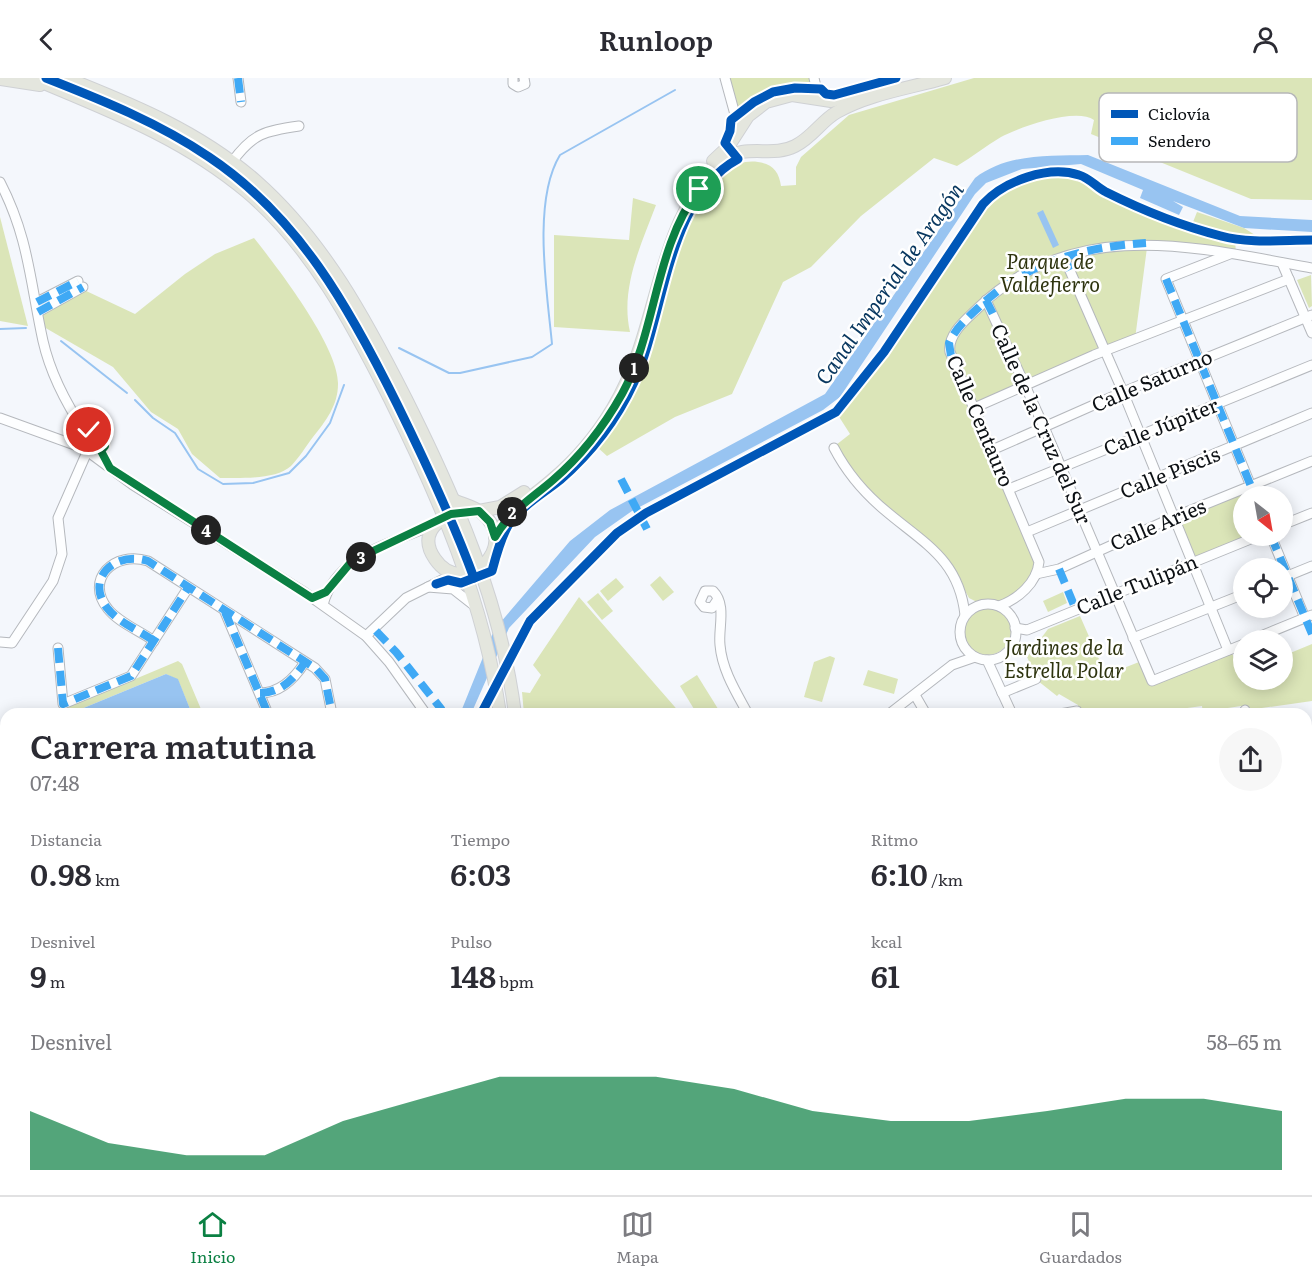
<!DOCTYPE html>
<html lang="es">
<head>
<meta charset="utf-8">
<style>
	body { margin:0; font-family:Literata,serif; background:#f7f7f7; color:#2b2b33; height:100vh; display:flex; flex-direction:column; font-size:22px; white-space:nowrap }
	* { box-sizing:border-box; margin:0 }
	p { font-size:20px; color:#7c7c81 }
	.icon { flex:none; width:33px; height:33px; fill:none; stroke:currentColor; stroke-width:2; stroke-linecap:round; stroke-linejoin:round }
	.map { position:relative; flex:1; overflow:hidden }
	.side { position:absolute; left:0px; top:630px; width:1312px; height:488px; display:flex; flex-direction:column; background:#fff; border-radius:18px 18px 0 0; box-shadow:0 3px 15px #0003 }
	.side>* { flex:none }
	.needle { width:39px; rotate:149deg }
	.tools { position:absolute; left:1233px; top:408px; display:grid; gap:12px }
	.tools a { display:grid; place-items:center; width:60px; height:60px; border-radius:50%; background:#fff; box-shadow:0 3px 15px #0003; font-size:30px }
	.pin { position:absolute; display:grid; place-items:center; width:51px; height:51px; color:#fff; margin:-26px; border:3px solid #fff; border-radius:50%; box-shadow:0 2px 6px #0007 }
	.km { position:absolute; width:30px; height:30px; margin:-15px; border-radius:50%; background:#222; color:#fff; font-size:16px; line-height:30px; text-align:center }
	.round { display:grid; place-items:center; flex:none; width:63px; height:63px; border-radius:32px; background:#f7f7f7 }
	.overview { display:flex; align-items:center; justify-content:space-between; height:102px; padding:0 30px }
	h1 { font-size:33px; font-weight:600; line-height:45px }
	.figures { display:grid; grid-template-columns:repeat(3,1fr); gap:9px; height:102px; padding:6px 30px }
	.figures div { display:grid; align-content:center }
	.figures b { font-size:30px; font-weight:600 }
	.figures small { font-size:16px; font-weight:400 }
	.figures p { font-size:16px }
	.chart { height:168px; padding:12px 30px }
	.chart p { display:flex; justify-content:space-between }
	.chart svg { width:100%; height:108px; margin-top:6px; fill:#0b8043; opacity:.7 }
	header { display:flex; justify-content:space-between; align-items:center; height:78px; padding:0 30px; background:#fff; font-size:27px; font-weight:600 }
	.menu { display:flex; justify-content:space-around; align-items:center; height:84px; border-top:2px solid #e1e1e2; background:#fff; font-size:16px; color:#7c7c81 }
	.menu a { display:grid; justify-items:center; gap:3px }
	.menu .current { color:#0b8043 }
	.map>svg:first-child { display:block }
	.green { fill:#dbe5b8 }
	.water { fill:#98c4f1 }
	.lines { fill:none; stroke-linecap:round; stroke-linejoin:round }
	.stream { stroke:#98c4f1; stroke-width:2 }
	.minor-casing { stroke:#b5b8bd; stroke-width:11 }
	.major-casing { stroke:#cfd1d4; stroke-width:14 }
	.minor { stroke:#fdfeff; stroke-width:9 }
	.major { stroke:#e4e6de; stroke-width:12 }
	.quiet { stroke:#3fa9f5; stroke-width:8; stroke-dasharray:15 8; stroke-linecap:butt }
	.cycleway-casing { stroke:#fff; stroke-width:13 }
	.cycleway { stroke:#0057b8; stroke-width:9 }
	.route-casing { stroke:#fff; stroke-width:12 }
	.route { stroke:#0b8043; stroke-width:8 }
	.labels { text-anchor:middle; stroke-width:5; stroke-linejoin:round; paint-order:stroke }
	.park-label { font-size:20px; font-style:italic; fill:#2e340f; stroke:#fff }
	.street-label { font-size:20px; fill:#0c1014; stroke:#fff }
	.water-label { font-size:21px; font-style:italic; fill:#08375f; stroke:#fff }
	.key { fill:#fff; stroke:#b6b7b8; stroke-width:1.5 }
	.key-label { font-size:16px; fill:#0c1014 }
</style>
</head>
<body>
<header><svg class="icon" aria-label="back" viewBox="0 0 24 24"><path d="M15 5l-7 7 7 7"/></svg>Runloop<svg class="icon" aria-label="person" viewBox="0 0 24 24"><circle cx="12" cy="8" r="4"/><path d="M4 21q1-7 8-7t8 7"/></svg></header>
<div class="map">
<svg width="1312" height="1117" viewBox="0 0 1312 1117">
	<rect width="100%" height="100%" fill="#f4f7fc"/>
	<g class="green">
		<polygon points="730,0 810,0 812,7 773,11 753,20 739,32"/>
		<path d="M 974,0 L 1312,0 L 1312,122 L 1251,121 L 1091,56 L 1094,42 C 1076,29 1020,49 1001,59 C 986,68 972,79 957,88 L 934,80 L 861,138 L 811,189 L 783,204 L 732,316 L 675,339 L 607,378 L 596,368 C 621,342 639,308 651,274 C 666,227 689,75 758,84 C 773,86 779,94 781,108 L 796,107 L 796,89 L 801,79 L 849,37 Z"/>
		<polygon points="1065,95 1086,100 1102,112 1191,149 1197,134 1244,150 1255,157 1228,158 1235,161 1236,176 1148,162 1135,261 971,328 1036,483 1034,495 1012,520 1001,525 975,523 969,520 950,485 938,470 887,431 857,401 836,367 850,356 836,334 854,313 958,162 1000,112 1033,98"/>
		<path d="M 633,120 L 656,127 C 641,167 620,210 630,254 L 554,249 L 554,157 L 629,162 Z"/>
		<polygon points="0,139 28,248 0,243"/>
		<path d="M 254,160 C 277,189 339,269 338,306 C 338,327 326,343 313,359 C 306,368 299,380 291,388 C 276,402 239,400 220,400 L 192,376 L 178,351 L 151,334 L 113,289 L 37,245 L 36,236 L 82,211 L 135,236 L 185,196 L 215,176 Z"/>
		<polygon points="1311,197 1312,228 1309,230 1297,202"/>
		<polygon points="1251,409 1255,418 1244,418 1244,458 1258,458 1191,485 1174,439"/>
		<polygon points="660,498 674,514 663,523 650,507"/>
		<polygon points="616,500 624,509 608,523 600,513"/>
		<polygon points="1063,514 1067,525 1048,534 1043,523"/>
		<polygon points="598,515 613,533 602,542 587,524"/>
		<polygon points="579,519 681,636 524,636 522,614 530,615 541,597 533,587"/>
		<circle cx="987" cy="553" r="24"/>
		<polygon points="1080,538 1106,597 1139,584 1149,606 1232,575 1238,590 1243,588 1244,602 1282,602 1283,578 1312,566 1312,623 1255,631 1241,628 1208,633 1208,636 1203,636 1202,628 1158,634 1158,636 1078,636 1078,627 1059,616 1057,618 1038,603 1027,579 1048,551"/>
		<polygon points="830,578 835,580 822,624 804,619 814,584"/>
		<polygon points="178,583 182,586 203,636 192,636 178,602 166,596 69,636 52,636"/>
		<polygon points="868,592 898,601 894,616 863,607"/>
		<polygon points="697,597 720,634 717,636 697,636 680,608"/>
		<polygon points="1312,734 1312,815 1307,812 1307,770"/>
		<polygon points="6,800 6,849 0,834 0,803"/>
		<polygon points="1312,857 1312,976 1306,974 1306,861"/>
		<polygon points="702,1112 702,1117 658,1117 657,1113"/>
		<polygon points="988,1112 1076,1112 1077,1117 990,1117"/>
	</g>
	<g class="water">
		<path d="M 1088,77 L 1240,138 L 1312,142 L 1312,154 L 1244,150 L 1173,123 L 1183,129 L 1179,137 L 1140,120 L 1143,112 L 1081,86 L 1022,91 L 986,105 L 975,116 L 840,319 L 823,332 L 632,433 L 595,459 L 509,550 L 471,636 L 460,636 L 494,552 L 570,463 L 610,432 L 825,316 L 975,100 C 1008,75 1049,78 1088,77 Z"/>
		<polygon points="1043,132 1059,167 1053,170 1037,135"/>
		<polygon points="166,596 178,601 192,636 69,636"/>
		<polygon points="6,662 6,800 0,803 0,665"/>
	</g>
	<g class="lines">
		<g class="stream">
			<polyline points="0,251 26,250"/>
			<polyline points="61,263 127,315"/>
			<path d="M 399,270 L 449,295 L 460,295 L 532,279 L 552,266 C 547,213 532,123 560,77 L 675,12"/>
			<polyline points="135,322 153,340 175,355 198,391 223,406 253,405 289,395 306,378 330,345 344,307"/>
		</g>
		<g class="minor-casing">
			<g id="minor">
				<polyline points="238,0 241,24"/>
				<polyline points="513,0 513,6 518,9 525,6 524,0"/>
				<polyline points="725,0 739,51"/>
				<polyline points="814,0 819,22"/>
				<path d="M 232,84 C 253,55 265,53 299,48"/>
				<path d="M 0,104 C 29,160 30,204 43,263 C 50,294 67,327 85,354"/>
				<polyline points="1230,176 1166,201 1255,418"/>
				<polyline points="1064,179 1123,314 1228,572"/>
				<polyline points="1282,185 1312,255"/>
				<polyline points="986,222 1044,349 1152,603 1244,566"/>
				<polyline points="37,224 78,203"/>
				<polyline points="38,234 83,209"/>
				<polyline points="974,330 1094,277 1289,201"/>
				<polyline points="0,340 83,370 133,407 304,514 366,558 389,584 426,636"/>
				<path d="M 83,370 L 81,362 C 92,334 122,370 93,376"/>
				<path d="M 834,370 C 847,395 865,416 887,434 C 925,466 959,482 965,537"/>
				<polyline points="992,372 1123,314 1312,237"/>
				<polyline points="1009,411 1312,287"/>
				<polyline points="1282,447 1312,435"/>
				<polyline points="1027,454 1312,335"/>
				<polyline points="1271,458 1305,540"/>
				<polyline points="1036,496 1059,491 1174,439 1312,383"/>
				<polyline points="1285,499 1312,488"/>
				<polyline points="428,509 453,511 476,529"/>
				<path d="M 718,521 L 712,530 L 704,529 L 700,524 L 705,513 L 713,513 C 727,527 718,550 720,567 C 722,592 736,614 748,636"/>
				<circle cx="988" cy="554" r="28"/>
				<path d="M 323,527 C 335,478 392,465 433,447"/>
				<path d="M 999,528 C 1018,521 1037,505 1039,484 L 950,274 C 947,256 967,241 978,230 C 1074,137 1196,169 1312,190"/>
				<polyline points="225,534 268,636"/>
				<polyline points="1015,550 1027,552 1258,458"/>
				<polyline points="366,558 406,520 456,495"/>
				<polyline points="1133,560 1244,516"/>
				<polyline points="1251,562 1312,537"/>
				<path d="M 154,563 C 140,553 118,544 108,531 C 84,502 114,472 148,483 L 315,590 L 325,601 L 332,636"/>
				<polyline points="0,564 12,565 53,503 62,476 58,440 87,374"/>
				<polyline points="58,570 63,626 131,598 188,510"/>
				<polyline points="987,582 1012,636"/>
				<path d="M 260,615 C 281,615 295,600 305,584"/>
				<polyline points="1002,615 1036,601"/>
				<polyline points="915,617 926,636"/>
				<polyline points="1245,632 1246,636"/>
				<polyline points="331,636 347,636"/>
				<polyline points="889,636 952,587 975,579"/>
				<polyline points="1060,636 1077,633"/>
				<polyline points="1306,702 1310,668"/>
				<polyline points="1306,817 1312,820"/>
				<polyline points="1306,852 1312,849"/>
				<polyline points="0,933 6,932"/>
				<polyline points="1306,1002 1312,983"/>
				<polyline points="1306,1068 1312,1070"/>
				<polyline points="830,1112 834,1117"/>
				<polyline points="981,1112 982,1117"/>
				<polyline points="1257,1112 1258,1117"/>
				<polyline points="1275,1112 1288,1117"/>
				<polyline points="476,1117 478,1112"/>
				<polyline points="646,1117 653,1112"/>
				<polyline points="891,1117 899,1112"/>
				<polyline points="1148,1117 1176,1112"/>
				<polyline points="1197,1117 1198,1112"/>
			</g>
		</g>
		<g class="major-casing">
			<g id="major">
				<path d="M 32,0 C 108,32 183,60 247,114 C 312,169 352,246 390,321 C 440,422 484,524 500,636"/>
				<path d="M 66,0 C 134,27 200,54 256,103 C 324,163 366,242 406,321 C 456,421 501,524 515,636"/>
				<polyline points="0,1 40,7"/>
				<polyline points="713,83 728,69 748,38 766,24 792,17 831,23 863,15"/>
				<path d="M 453,422 C 462,426 475,429 482,435 C 522,469 463,522 435,481 C 413,450 450,432 476,432"/>
				<polyline points="479,433 500,429 524,414"/>
				<path d="M 495,459 C 509,433 530,421 552,402 C 576,382 597,357 613,330 C 646,275 652,214 675,155 C 684,131 714,78 742,74 C 761,71 777,77 795,68 C 813,59 821,43 837,34 C 868,16 910,10 945,0"/>
				<polyline points="371,1117 375,1112"/>
				<polyline points="390,1117 394,1112"/>
			</g>
		</g>
		<use href="#minor" class="minor"/>
		<use href="#major" class="major"/>
		<g class="quiet">
			<polyline points="238,0 241,24"/>
			<polyline points="1064,179 1070,192"/>
			<polyline points="1166,201 1255,418"/>
			<polyline points="986,222 993,236"/>
			<polyline points="37,224 78,203"/>
			<polyline points="38,234 83,209"/>
			<path d="M 951,278 L 949,265 C 955,251 967,240 978,230 C 1024,185 1083,169 1146,165"/>
			<polyline points="621,401 647,451"/>
			<polyline points="1271,458 1312,556"/>
			<polyline points="1059,491 1076,532"/>
			<polyline points="225,534 268,636"/>
			<polyline points="376,553 396,574 442,632"/>
			<path d="M 154,563 C 140,553 118,544 108,531 C 84,502 114,472 148,483 L 315,590 L 325,601 L 332,636"/>
			<polyline points="58,570 63,626 131,598 188,510"/>
			<path d="M 260,615 C 281,615 295,600 305,584"/>
			<polyline points="331,636 347,636"/>
			<polyline points="452,636 453,633"/>
			<polyline points="0,958 6,957"/>
			<polyline points="497,1112 505,1117"/>
			<polyline points="629,1112 634,1117"/>
			<polyline points="807,1112 811,1117"/>
			<polyline points="865,1112 869,1117"/>
			<polyline points="646,1117 653,1112"/>
		</g>
		<g class="cycleway-casing">
			<g id="cycleway">
				<path d="M 46,0 C 102,22 159,45 209,79 C 299,139 350,231 397,326 C 425,383 452,440 474,500"/>
				<path d="M 436,506 L 448,502 L 461,505 L 492,493 C 496,478 502,455 511,443 C 524,426 544,415 560,402 C 591,375 617,341 634,304 C 665,237 666,120 738,81 L 725,65 L 730,53 L 731,42 L 754,24 L 773,14 L 795,10 L 821,11 L 826,16 L 834,17 L 896,0"/>
				<path d="M 481,636 L 530,543 L 617,455 L 646,435 L 836,334 L 884,274 L 983,126 C 1004,103 1048,87 1079,97 C 1090,100 1097,110 1106,114 C 1142,132 1182,148 1221,158 C 1249,166 1283,162 1312,162"/>
			</g>
		</g>
		<use href="#cycleway" class="cycleway"/>
	</g>
	<g class="lines">
		<g class="route-casing">
			<path id="route" d="M 89,352 L 96,351 L 104,357 L 105,368 L 101,373 L 110,390 L 312,520 L 326,514 L 352,483 L 451,436 L 479,433 L 490,444 L 495,459 C 510,433 531,421 553,402 C 581,378 604,348 622,316 C 657,252 654,171 699,111"/>
		</g>
		<use href="#route" class="route"/>
	</g>
	<g class="labels">
		<g class="park-label">
			<text x="1050" y="191">Parque de<tspan x="1050" dy="23">Valdefierro</tspan></text>
			<text x="1064" y="577">Jardines de la<tspan x="1064" dy="23">Estrella Polar</tspan></text>
		</g>
		<g class="street-label">
			<text transform="translate(1152 303) rotate(-23)" y="7">Calle Saturno</text>
			<text transform="translate(980 343) rotate(67)" y="7">Calle Centauro</text>
			<text transform="translate(1041 346) rotate(66)" y="7">Calle de la Cruz del Sur</text>
			<text transform="translate(1161 349) rotate(-22)" y="7">Calle Júpiter</text>
			<text transform="translate(1170 395) rotate(-22)" y="7">Calle Piscis</text>
			<text transform="translate(1158 447) rotate(-23)" y="7">Calle Aries</text>
			<text transform="translate(1137 507) rotate(-22)" y="7">Calle Tulipán</text>
		</g>
		<g class="water-label">
			<text transform="translate(890 206) rotate(-55)" y="7">Canal Imperial de Aragón</text>
		</g>
	</g>
	<rect x="1099" y="15" width="198" height="69" rx="9" class="key"/>
	<rect x="1111" y="32" width="27" height="8" fill="#0057b8"/>
	<rect x="1111" y="59" width="27" height="8" fill="#3fa9f5"/>
	<g class="key-label">
		<text x="1148" y="42">Ciclovía</text>
		<text x="1148" y="69">Sendero</text>
	</g>
</svg>
<div class="tools">
<a><svg class="needle" viewBox="-14 -14 28 28"><path d="M0-13l5 13h-10z" fill="#e53935"/><path d="M0 13l5-13h-10z" fill="#7c7c81"/></svg></a>
<a><svg class="icon" aria-label="locate" viewBox="0 0 24 24"><circle cx="12" cy="12" r="6"/><path d="M12 2v4M12 18v4M2 12h4M18 12h4"/></svg></a>
<a><svg class="icon" aria-label="layers" viewBox="0 0 24 24"><path d="M12 4l9 5-9 5-9-5zM3 14l9 5 9-5"/></svg></a>
</div>
<div class="pin" style="left:699px;top:111px;background:#1e9e55"><svg class="icon" aria-label="arrive" viewBox="0 0 24 24"><path d="M6 21V4h12l-3 4 3 4H6"/></svg></div>
<div class="pin" style="left:89px;top:352px;background:#d93025"><svg class="icon" aria-label="check" viewBox="0 0 24 24"><path d="M5 12l5 5 9-10"/></svg></div>
<b class="km" style="left:634px;top:290px">1</b>
<b class="km" style="left:512px;top:434px">2</b>
<b class="km" style="left:361px;top:479px">3</b>
<b class="km" style="left:206px;top:452px">4</b>
<section class="side">
<div class="overview"><div><h1>Carrera matutina</h1><p>07:48</p></div><a class="round"><svg class="icon" aria-label="share" viewBox="0 0 24 24"><path d="M12 15V3M7 8l5-5 5 5M5 13v7h14v-7"/></svg></a></div>
<div class="figures">
<div><p>Distancia</p><b>0.98<small> km</small></b></div>
<div><p>Tiempo</p><b>6:03</b></div>
<div><p>Ritmo</p><b>6:10<small> /km</small></b></div>
</div>
<div class="figures">
<div><p>Desnivel</p><b>9<small> m</small></b></div>
<div><p>Pulso</p><b>148<small> bpm</small></b></div>
<div><p>kcal</p><b>61</b></div>
</div>
<div class="chart"><p><span>Desnivel</span>58–65 m</p>
<svg viewBox="0 0 160 44" preserveAspectRatio="none"><path d="M0 44V20L10 33L20 38L30 38L40 24L50 15L60 6L70 6L80 6L90 11L100 20L110 24L120 24L130 20L140 15L150 15L160 20V44z"/></svg>
</div>
</section>
</div>
<nav class="menu">
<a class="current"><svg class="icon" aria-label="home" viewBox="0 0 24 24"><path d="M3 11l9-7 9 7M6 9v11h12V9"/></svg>Inicio</a>
<a><svg class="icon" aria-label="map" viewBox="0 0 24 24"><path d="M3 6l6-2 6 2 6-2v14l-6 2-6-2-6 2zM9 4v14M15 6v14"/></svg>Mapa</a>
<a><svg class="icon" aria-label="saved" viewBox="0 0 24 24"><path d="M7 4h10v16l-5-4-5 4z"/></svg>Guardados</a>
</nav>
</body>
</html>
